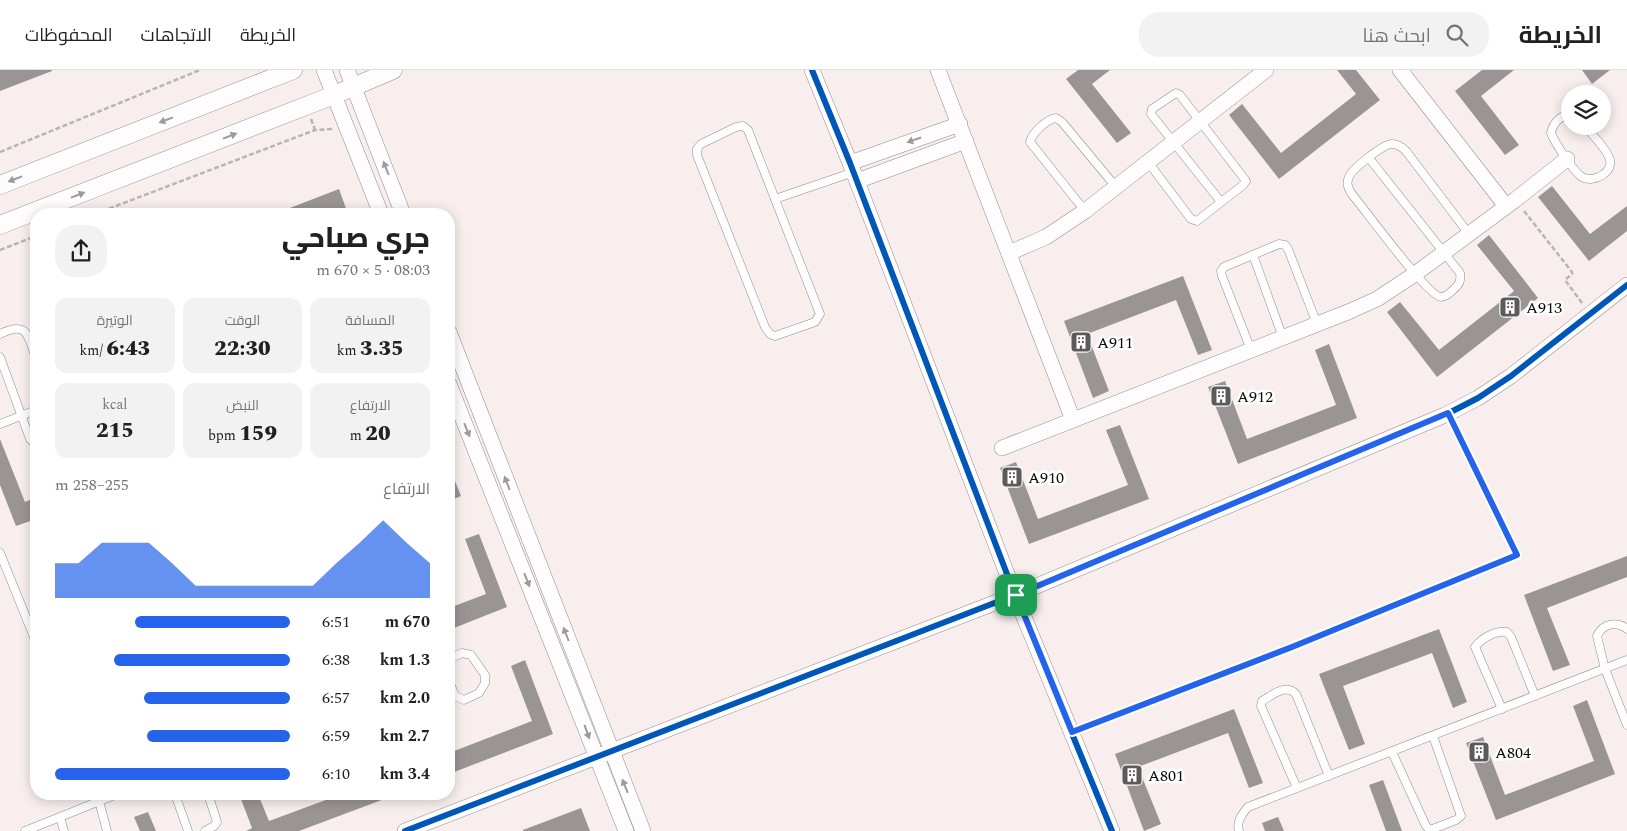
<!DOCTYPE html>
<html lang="ar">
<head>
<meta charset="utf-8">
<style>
	body { margin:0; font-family:Spectral,Cairo,serif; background:#f2f2f2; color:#202124; direction:rtl; height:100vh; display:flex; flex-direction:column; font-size:19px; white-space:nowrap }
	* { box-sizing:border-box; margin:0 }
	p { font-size:16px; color:#757577 }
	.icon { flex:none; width:28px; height:28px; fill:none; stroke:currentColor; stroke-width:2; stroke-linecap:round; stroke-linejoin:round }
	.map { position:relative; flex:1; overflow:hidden; direction:ltr }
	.drawer { position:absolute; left:30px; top:138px; width:425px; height:592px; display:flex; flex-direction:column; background:#fff; border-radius:20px; box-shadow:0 2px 12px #0003; direction:rtl }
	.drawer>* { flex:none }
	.controls { position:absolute; left:1561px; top:15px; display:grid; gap:10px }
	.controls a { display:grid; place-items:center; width:50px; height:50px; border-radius:50%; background:#fff; box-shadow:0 2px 12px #0003; font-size:25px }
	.pin { position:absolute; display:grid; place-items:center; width:42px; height:42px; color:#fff; margin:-21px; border-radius:10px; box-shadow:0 2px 8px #0006 }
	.round { display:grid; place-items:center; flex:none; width:52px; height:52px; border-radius:20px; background:#f2f2f2 }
	.overview { display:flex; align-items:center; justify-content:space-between; height:85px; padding:0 25px }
	h1 { font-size:28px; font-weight:800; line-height:38px }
	.stats { display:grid; grid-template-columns:repeat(3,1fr); gap:8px; height:85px; padding:5px 25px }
	.stats div { display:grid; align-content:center; border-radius:12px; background:#f2f2f2; text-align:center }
	.stats b { font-size:21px; font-weight:800 }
	.stats small { font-size:14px; font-weight:400 }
	.stats p { font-size:14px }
	.chart { height:140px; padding:10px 25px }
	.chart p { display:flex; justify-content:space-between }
	.chart svg { width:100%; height:90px; margin-top:5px; fill:#2563eb; opacity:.7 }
	ul { padding:0 25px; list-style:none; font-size:16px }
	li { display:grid; grid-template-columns:80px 60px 1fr; align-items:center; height:38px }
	li i { height:12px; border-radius:6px; background:#2563eb }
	header { display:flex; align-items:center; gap:30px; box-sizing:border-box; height:70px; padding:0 25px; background:#fff; border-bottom:1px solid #e0e0e0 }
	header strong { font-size:24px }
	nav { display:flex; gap:28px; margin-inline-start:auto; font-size:18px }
	.search { width:350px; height:45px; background:#f2f2f2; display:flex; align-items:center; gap:12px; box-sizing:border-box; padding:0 18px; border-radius:20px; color:#757577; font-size:19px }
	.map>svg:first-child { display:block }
	.building { fill:#9b9495 }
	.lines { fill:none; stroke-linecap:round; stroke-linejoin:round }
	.service-casing { stroke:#918d8d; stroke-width:9 }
	.minor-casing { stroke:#918d8d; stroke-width:16 }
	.tertiary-casing { stroke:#918d8d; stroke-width:19 }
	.path { stroke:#b7b5b5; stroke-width:2.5; stroke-dasharray:5 2.5; stroke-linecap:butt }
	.service { stroke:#fefcfc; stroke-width:8 }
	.minor { stroke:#fefcfc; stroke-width:15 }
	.tertiary { stroke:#fefcfc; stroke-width:18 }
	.cycleway-casing { stroke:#fff; stroke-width:9 }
	.cycleway { stroke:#0057b8; stroke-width:6 }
	.oneway { fill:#9c9b9b }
	.route-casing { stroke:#fff; stroke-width:10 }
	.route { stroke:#2563eb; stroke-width:6 }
	.labels { text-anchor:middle; stroke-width:5; stroke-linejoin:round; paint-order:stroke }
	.poi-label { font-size:16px; fill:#0a0a0a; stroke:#fff; text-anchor:start }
</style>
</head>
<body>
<header>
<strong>الخريطة</strong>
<div class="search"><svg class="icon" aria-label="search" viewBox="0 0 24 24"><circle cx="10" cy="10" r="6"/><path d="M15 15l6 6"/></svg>ابحث هنا</div>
<nav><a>الخريطة</a><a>الاتجاهات</a><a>المحفوظات</a></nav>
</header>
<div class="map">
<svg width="1627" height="761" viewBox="0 0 1627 761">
	<rect width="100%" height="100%" fill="#f8eeee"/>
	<g class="building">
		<polygon points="0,0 52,0 52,1 0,21"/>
		<polygon points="1078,0 1110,0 1092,14 1131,63 1117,73 1066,9"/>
		<polygon points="1337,0 1356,0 1380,30 1279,109 1229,45 1242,34 1281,83 1356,24"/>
		<polygon points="1482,0 1514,0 1481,26 1519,75 1505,85 1455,21"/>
		<polygon points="1582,0 1610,0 1592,14"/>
		<polygon points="1552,116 1590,164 1627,136 1627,161 1589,191 1538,127"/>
		<polygon points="339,119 348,144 277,144 277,143"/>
		<polygon points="1489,165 1538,228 1437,307 1387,242 1400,232 1439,280 1514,221 1477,175"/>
		<polygon points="1183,206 1212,280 1198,285 1176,230 1087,264 1109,321 1093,328 1064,251"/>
		<polygon points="1329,274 1357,348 1238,394 1208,317 1225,311 1247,369 1336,335 1315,280"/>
		<polygon points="1120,355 1149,429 1029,474 1000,398 1016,392 1038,449 1128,415 1106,360"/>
		<polygon points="0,369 25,432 36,427 36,449 16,456 0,415"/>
		<polygon points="449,396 461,426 449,431"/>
		<polygon points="479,464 507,537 449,560 449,538 486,524 465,469"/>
		<polygon points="1627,486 1627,507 1547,538 1570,595 1553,601 1524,525"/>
		<polygon points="1439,559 1467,632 1453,638 1432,583 1343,616 1365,674 1349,680 1319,604"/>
		<polygon points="525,590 553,664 449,704 449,683 532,651 511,596"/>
		<polygon points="1587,630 1615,704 1496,750 1466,673 1483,667 1505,725 1594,691 1573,636"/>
		<polygon points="1234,639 1263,713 1249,718 1228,663 1138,697 1161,754 1144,761 1115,684"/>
		<polygon points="1383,710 1402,761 1386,761 1369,715"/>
		<polygon points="239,724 258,724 269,751 342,724 395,725 299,761 246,761 252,758"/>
		<polygon points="581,738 590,761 523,761 523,760"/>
		<polygon points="148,742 156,761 140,761 134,747"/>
		<polygon points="1278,747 1284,761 1265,761 1262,753"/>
	</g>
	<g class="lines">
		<g class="service-casing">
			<g id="service">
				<path d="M 1570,44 C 1560,46 1553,53 1551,63 C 1555,73 1573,101 1582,107 C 1594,114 1616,101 1609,87 C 1604,76 1593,66 1585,56"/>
				<polygon points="743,56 748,60 820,244 815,252 775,266 770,264 765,257 697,85 697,79 701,74 736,57"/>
				<path d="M 1369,88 L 1460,203 C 1461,210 1460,214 1454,219 C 1451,222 1446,227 1441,227 C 1428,227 1363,137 1351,123 C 1348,117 1346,113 1349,107 C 1352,99 1383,74 1392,74 C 1398,74 1402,77 1406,81 L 1469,164"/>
				<polyline points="1148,92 1191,149 1197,151 1243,115 1246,111 1180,25 1176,23 1152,39 1151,44 1221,132"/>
				<polyline points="775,129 854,102"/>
				<path d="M 1085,141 L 1030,72 C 1032,63 1047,49 1056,48 L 1062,52 L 1116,117"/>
				<polyline points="1253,185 1283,268"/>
				<path d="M 0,264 C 28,250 28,266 36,288"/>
				<polyline points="1251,280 1222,206 1221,201 1224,197 1279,174 1285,175 1288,179 1317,254"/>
				<polyline points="0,287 30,369 36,375"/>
				<polyline points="0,354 36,340"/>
				<polyline points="0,483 36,572"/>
				<path d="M 1627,559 C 1617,551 1603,553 1597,566 L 1605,599 L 1627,655"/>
				<polyline points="449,589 462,583 471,585 485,605 485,613 479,623 464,630 455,626 449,611"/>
				<path d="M 1502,639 L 1475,577 C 1482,568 1496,560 1507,562 L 1511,567 L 1535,626"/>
				<polyline points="1392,682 1426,756 1430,760 1456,750 1461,746 1433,666"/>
				<path d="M 1297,718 L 1261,636 L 1262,631 C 1273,625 1285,613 1296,624 L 1329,706"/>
				<polyline points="95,724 99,731 107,761"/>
				<polyline points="175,724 188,761"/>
				<polyline points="25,761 60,747"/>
				<polyline points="64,761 60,747 117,724"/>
				<polyline points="205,761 214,756 217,752 208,724"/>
				<path d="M 1239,761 C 1236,752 1242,744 1248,737 L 1627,590"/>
			</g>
		</g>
		<g class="minor-casing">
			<g id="minor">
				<polyline points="324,0 381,144"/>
				<polyline points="347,0 403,144"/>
				<polyline points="812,0 850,93 1015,525 1112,761"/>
				<polyline points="938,0 1073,350"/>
				<polyline points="1400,0 1506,136"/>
				<polyline points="850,93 960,54"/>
				<polyline points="857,111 966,71"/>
				<polyline points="1009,183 1046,167 1085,141 1266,0"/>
				<polyline points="449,262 643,761"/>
				<polyline points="449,314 626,761"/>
				<polyline points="1002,378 1348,242 1377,229 1415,204 1515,130 1567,89"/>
				<polyline points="405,761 1015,525 1445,345 1478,328 1511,306 1627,215"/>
			</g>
		</g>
		<g class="tertiary-casing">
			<g id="tertiary">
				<polyline points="0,115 293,0"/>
				<polyline points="0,155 334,25 393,0"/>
			</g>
		</g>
		<g class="path">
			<polyline points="311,49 315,60"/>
			<polyline points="0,82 200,0"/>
			<polyline points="1524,141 1572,202 1572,204 1565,210 1582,233"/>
			<polyline points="95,144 315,60 333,59"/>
			<polyline points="0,180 36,166"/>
			<polyline points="1082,658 1292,577 1517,485 1454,356"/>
		</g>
		<use href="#service" class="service"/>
		<use href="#minor" class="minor"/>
		<use href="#tertiary" class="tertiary"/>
		<g class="cycleway-casing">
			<g id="cycleway">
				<polyline points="812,0 850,93 1015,525 1112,761"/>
				<polyline points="405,761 1015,525 1445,345 1478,328 1511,306 1627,215"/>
			</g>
		</g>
		<use href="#cycleway" class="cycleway"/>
	</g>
	<defs><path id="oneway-solid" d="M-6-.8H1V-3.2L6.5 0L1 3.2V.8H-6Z" transform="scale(1.25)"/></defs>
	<g class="oneway">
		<use href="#oneway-solid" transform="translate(166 50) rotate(159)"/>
		<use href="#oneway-solid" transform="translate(230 66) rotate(-21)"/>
		<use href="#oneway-solid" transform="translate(914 70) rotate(161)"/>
		<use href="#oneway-solid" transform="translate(386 98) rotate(-111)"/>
		<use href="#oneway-solid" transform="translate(15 109) rotate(159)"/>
		<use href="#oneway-solid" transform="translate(78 125) rotate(-21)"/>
		<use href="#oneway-solid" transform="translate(467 360) rotate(68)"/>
		<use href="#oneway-solid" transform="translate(507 413) rotate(-111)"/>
		<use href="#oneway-solid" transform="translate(527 510) rotate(68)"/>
		<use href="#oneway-solid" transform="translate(566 564) rotate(-111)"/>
		<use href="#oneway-solid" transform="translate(587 662) rotate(70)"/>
		<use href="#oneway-solid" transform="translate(625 716) rotate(-112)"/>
	</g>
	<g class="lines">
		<g class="route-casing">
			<polygon id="route" points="1448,343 1517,485 1292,577 1072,662 1016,525"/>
		</g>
		<use href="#route" class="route"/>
	</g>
	<defs>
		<g id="building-square" transform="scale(1.125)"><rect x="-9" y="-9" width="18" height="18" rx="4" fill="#5d5a5a" stroke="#fff"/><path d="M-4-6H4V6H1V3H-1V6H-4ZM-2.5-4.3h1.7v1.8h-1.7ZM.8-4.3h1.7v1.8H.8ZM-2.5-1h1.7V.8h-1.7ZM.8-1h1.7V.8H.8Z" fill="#fff"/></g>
	</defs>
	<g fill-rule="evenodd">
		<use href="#building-square" x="1510" y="237"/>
		<use href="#building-square" x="1081" y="272"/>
		<use href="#building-square" x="1221" y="326"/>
		<use href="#building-square" x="1012" y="407"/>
		<use href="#building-square" x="1479" y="682"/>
		<use href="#building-square" x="1132" y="705"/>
	</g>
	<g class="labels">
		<g class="poi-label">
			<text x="1526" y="243">A913</text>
			<text x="1097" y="278">A911</text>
			<text x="1237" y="332">A912</text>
			<text x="1028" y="413">A910</text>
			<text x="1495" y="688">A804</text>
			<text x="1148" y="711">A801</text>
		</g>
	</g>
</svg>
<div class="controls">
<a><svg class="icon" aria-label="layers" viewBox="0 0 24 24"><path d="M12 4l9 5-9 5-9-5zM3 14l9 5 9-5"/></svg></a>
</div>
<div class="pin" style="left:1016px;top:525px;background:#1e9e55"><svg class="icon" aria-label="arrive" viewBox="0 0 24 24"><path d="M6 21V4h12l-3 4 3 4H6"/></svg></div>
<section class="drawer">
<div class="overview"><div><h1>جري صباحي</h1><p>08:03 · 5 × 670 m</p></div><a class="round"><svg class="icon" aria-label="share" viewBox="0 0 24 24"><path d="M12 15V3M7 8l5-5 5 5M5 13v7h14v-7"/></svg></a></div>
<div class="stats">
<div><p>المسافة</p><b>3.35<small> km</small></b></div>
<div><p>الوقت</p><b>22:30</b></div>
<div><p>الوتيرة</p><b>6:43<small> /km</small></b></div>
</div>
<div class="stats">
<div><p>الارتفاع</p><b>20<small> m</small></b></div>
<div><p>النبض</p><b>159<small> bpm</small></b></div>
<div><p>kcal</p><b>215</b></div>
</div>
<div class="chart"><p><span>الارتفاع</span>255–258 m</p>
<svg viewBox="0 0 160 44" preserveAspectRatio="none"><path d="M0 44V27L10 27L20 17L30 17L40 17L50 27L60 38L70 38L80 38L90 38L100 38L110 38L120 27L130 17L140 6L150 17L160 27V44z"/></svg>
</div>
<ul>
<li><b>670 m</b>6:51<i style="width:66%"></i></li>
<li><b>1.3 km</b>6:38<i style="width:75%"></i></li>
<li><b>2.0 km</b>6:57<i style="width:62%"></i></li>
<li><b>2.7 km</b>6:59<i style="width:61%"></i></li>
<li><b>3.4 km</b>6:10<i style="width:100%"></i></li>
</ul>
</section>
</div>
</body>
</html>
